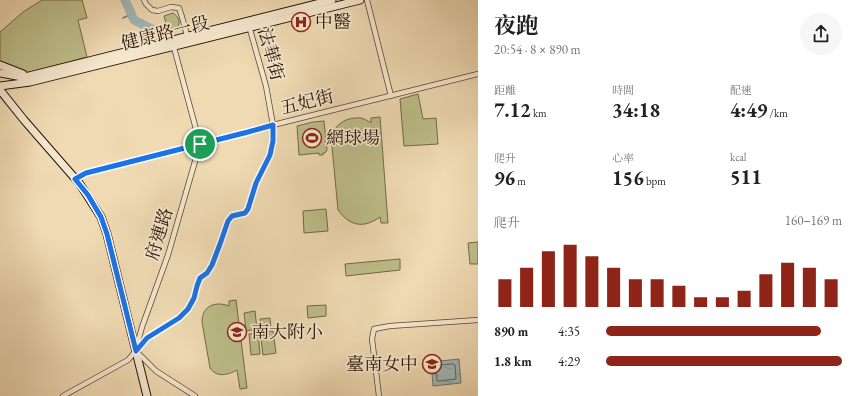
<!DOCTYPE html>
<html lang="zh-TW">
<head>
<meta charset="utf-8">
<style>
	body { margin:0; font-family:"EB Garamond","Noto Serif TC",serif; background:#f6f6f6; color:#222; height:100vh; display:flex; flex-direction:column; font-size:15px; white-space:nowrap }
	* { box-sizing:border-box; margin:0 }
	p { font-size:13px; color:#767676 }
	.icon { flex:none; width:22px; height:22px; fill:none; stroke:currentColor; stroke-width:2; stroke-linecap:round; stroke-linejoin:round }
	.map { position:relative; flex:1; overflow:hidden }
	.drawer { display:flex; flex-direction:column; background:#fff; width:380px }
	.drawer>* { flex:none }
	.pin { position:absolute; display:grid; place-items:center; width:34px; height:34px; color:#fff; margin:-17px; border:2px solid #fff; border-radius:50%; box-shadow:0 1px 4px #0007 }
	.round { display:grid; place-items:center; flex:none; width:42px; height:42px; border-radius:21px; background:#f6f6f6 }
	.overview { display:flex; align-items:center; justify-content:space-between; height:68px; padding:0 16px }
	h1 { font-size:22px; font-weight:700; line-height:30px }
	.metrics { display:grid; grid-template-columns:repeat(3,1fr); gap:6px; height:68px; padding:4px 16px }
	.metrics div { display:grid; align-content:center }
	.metrics b { font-size:20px; font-weight:700 }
	.metrics small { font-size:11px; font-weight:400 }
	.metrics p { font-size:11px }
	.chart { height:112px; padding:8px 16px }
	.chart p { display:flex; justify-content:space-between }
	.chart svg { width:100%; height:72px; margin-top:4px; stroke:#8f2418; stroke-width:6 }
	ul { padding:0 16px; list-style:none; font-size:13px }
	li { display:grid; grid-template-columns:64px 48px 1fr; align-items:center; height:30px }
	li i { height:10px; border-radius:5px; background:#8f2418 }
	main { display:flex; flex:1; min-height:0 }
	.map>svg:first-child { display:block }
	.green { fill:#bdbe8a; stroke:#726847 }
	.water { fill:url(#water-ripples); stroke:#707570 }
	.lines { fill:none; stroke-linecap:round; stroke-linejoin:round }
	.shore { stroke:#64645e; stroke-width:1 }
	.stream { stroke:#707570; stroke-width:1.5 }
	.river { stroke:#a0b7b8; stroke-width:9 }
	.street-casing { stroke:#594430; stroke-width:6 }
	.secondary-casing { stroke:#271204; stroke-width:9 }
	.street { stroke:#f5e7ce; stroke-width:4.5 }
	.secondary { stroke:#f5e7ce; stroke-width:7 }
	.route-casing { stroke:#fff; stroke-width:8 }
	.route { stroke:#1a73e8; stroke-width:5 }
	.labels { text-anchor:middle; stroke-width:3.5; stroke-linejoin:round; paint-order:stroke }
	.poi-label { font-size:18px; fill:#271204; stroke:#f5e7ce; text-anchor:start }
	.street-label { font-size:18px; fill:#271204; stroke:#f5e7ce }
</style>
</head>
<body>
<main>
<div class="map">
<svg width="478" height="396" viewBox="0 0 478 396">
	<defs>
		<pattern id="water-ripples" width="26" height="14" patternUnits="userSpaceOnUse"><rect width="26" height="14" fill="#a0b7b8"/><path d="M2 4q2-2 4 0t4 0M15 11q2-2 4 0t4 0" fill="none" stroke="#8a9c9d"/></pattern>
	</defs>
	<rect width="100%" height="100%" fill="#efdab3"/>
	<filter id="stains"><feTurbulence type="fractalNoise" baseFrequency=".005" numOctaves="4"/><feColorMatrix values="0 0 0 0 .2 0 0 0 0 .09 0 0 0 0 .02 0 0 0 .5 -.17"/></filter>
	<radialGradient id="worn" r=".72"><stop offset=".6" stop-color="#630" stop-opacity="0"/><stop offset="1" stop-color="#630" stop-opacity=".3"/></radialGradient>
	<g class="green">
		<polygon points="42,0 82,0 87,18 78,20 87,57 26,73 0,63 0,32 23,12"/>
		<path d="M 173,13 C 176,15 178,17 179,21 C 180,27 174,32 168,31 L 164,16 Z"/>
		<polygon points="418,94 423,119 436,118 438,144 404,146 400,99"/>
		<path d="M 380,117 L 388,223 L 381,223 L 380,217 C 363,229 350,226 338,210 L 331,136 C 335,126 344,118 356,118 C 361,117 367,120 371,123 L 371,118 Z"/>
		<polygon points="324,121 327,150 325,153 323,153 323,155 319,155 319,153 299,155 297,126 313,122"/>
		<polygon points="326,209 328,231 304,233 303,211"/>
		<polygon points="478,242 478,264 470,264 468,243"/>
		<polygon points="400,259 400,270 346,276 345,264"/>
		<path d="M 236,300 L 247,388 L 240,389 L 237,370 C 228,375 217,378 210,368 L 202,322 C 202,305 216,301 229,306 L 229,301 Z"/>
		<polygon points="326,305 326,316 308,318 307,306"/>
		<polygon points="255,311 257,329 246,331 244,313"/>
		<polygon points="270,318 271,329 261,330 260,319"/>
		<polygon points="273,331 276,353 263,355 260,332"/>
		<polygon points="258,333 260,354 251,355 249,334"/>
	</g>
	<polygon class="water" points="459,359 461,383 433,386 431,362"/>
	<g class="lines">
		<polygon class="shore" points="453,364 455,365 456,379 439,381 437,381 436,367 436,366"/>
		<polyline class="stream" points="123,18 131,14"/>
		<polyline class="river" points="125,0 134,20 154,30"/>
		<g class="street-casing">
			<g id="street">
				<polyline points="144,0 146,4 152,10 158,11 171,7 179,8 182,17 188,39"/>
				<polyline points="367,0 391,96"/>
				<polyline points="75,179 86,173 248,132 273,125 478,74"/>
				<polyline points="136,349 142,327 168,255 200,144 173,44"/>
				<polyline points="137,352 156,371 195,396"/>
				<polyline points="63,396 128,360 147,338 179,318 188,309 194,298 197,286 200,278 207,273 212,265 220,244 228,221 232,216 245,213 248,209 256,183 270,155 273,141 273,125 266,86 249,26"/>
				<polyline points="379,396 372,339 374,329 390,326 478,320"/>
			</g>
		</g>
		<g class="secondary-casing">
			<g id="secondary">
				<polyline points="0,65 23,74"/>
				<polyline points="0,73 22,77 29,76 332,0"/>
				<polyline points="0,86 30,82 360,0"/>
				<polyline points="0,90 24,120 79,183 87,195 101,217 107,234 147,396"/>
			</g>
		</g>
		<use href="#street" class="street"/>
		<use href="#secondary" class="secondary"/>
	</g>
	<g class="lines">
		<g class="route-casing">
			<polygon id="route" points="273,125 273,141 270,155 256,183 248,209 245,213 232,216 228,221 220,244 212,265 207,273 200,278 197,286 194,298 188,309 179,318 147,338 136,351 107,234 101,217 88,195 75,179 86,173 248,132"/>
		</g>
		<use href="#route" class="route"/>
	</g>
	<defs>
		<g id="hospital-ring" transform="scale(1)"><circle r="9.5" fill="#f5e7ce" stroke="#8f2418" stroke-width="1.5"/><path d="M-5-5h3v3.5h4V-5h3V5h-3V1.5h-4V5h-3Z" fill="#8f2418"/></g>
		<g id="stadium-ring" transform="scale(1)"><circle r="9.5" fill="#f5e7ce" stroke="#8f2418" stroke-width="1.5"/><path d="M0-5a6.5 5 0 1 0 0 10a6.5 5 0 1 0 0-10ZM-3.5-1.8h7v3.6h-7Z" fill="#8f2418"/></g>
		<g id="school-ring" transform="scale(1)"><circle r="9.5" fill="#f5e7ce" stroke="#8f2418" stroke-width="1.5"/><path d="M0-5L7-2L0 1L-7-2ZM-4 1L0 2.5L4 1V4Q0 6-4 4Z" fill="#8f2418"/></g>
	</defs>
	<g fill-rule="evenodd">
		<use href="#hospital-ring" x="301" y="22"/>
		<use href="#stadium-ring" x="312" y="138"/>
		<use href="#school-ring" x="237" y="332"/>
		<use href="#school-ring" x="432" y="364"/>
	</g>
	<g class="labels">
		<g class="poi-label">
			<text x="315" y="28">中醫</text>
			<text x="326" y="144">網球場</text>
			<text x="251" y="338">南大附小</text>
			<text x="418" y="370" text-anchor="end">臺南女中</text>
		</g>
		<g class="street-label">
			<text transform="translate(165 33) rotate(-14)" y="6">健康路一段</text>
			<text transform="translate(271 54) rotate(75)" y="6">法華街</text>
			<text transform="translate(307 102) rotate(-14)" y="6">五妃街</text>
			<text transform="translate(159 234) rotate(-73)" y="6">府連路</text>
		</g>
	</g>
	<rect width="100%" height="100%" filter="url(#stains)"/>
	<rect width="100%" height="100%" fill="url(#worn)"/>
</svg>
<div class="pin" style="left:200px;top:144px;background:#1e9e55"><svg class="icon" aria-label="arrive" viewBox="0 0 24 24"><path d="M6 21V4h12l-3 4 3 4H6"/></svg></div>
</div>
<section class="drawer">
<div class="overview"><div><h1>夜跑</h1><p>20:54 · 8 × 890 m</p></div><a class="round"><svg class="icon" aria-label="share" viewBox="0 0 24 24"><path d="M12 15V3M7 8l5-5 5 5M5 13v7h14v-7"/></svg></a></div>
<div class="metrics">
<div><p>距離</p><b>7.12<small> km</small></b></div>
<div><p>時間</p><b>34:18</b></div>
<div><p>配速</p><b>4:49<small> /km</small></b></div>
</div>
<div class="metrics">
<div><p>爬升</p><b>96<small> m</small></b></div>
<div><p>心率</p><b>156<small> bpm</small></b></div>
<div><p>kcal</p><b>511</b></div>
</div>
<div class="chart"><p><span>爬升</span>160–169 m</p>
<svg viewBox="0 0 160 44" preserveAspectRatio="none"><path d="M5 44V27M15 44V20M25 44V10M35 44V6M45 44V13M55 44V20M65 44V27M75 44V27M85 44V31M95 44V38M105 44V38M115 44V34M125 44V24M135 44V17M145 44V20M155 44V27"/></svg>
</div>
<ul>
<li><b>890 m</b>4:35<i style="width:91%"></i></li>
<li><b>1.8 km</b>4:29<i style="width:100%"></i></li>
</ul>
</section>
</main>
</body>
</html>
